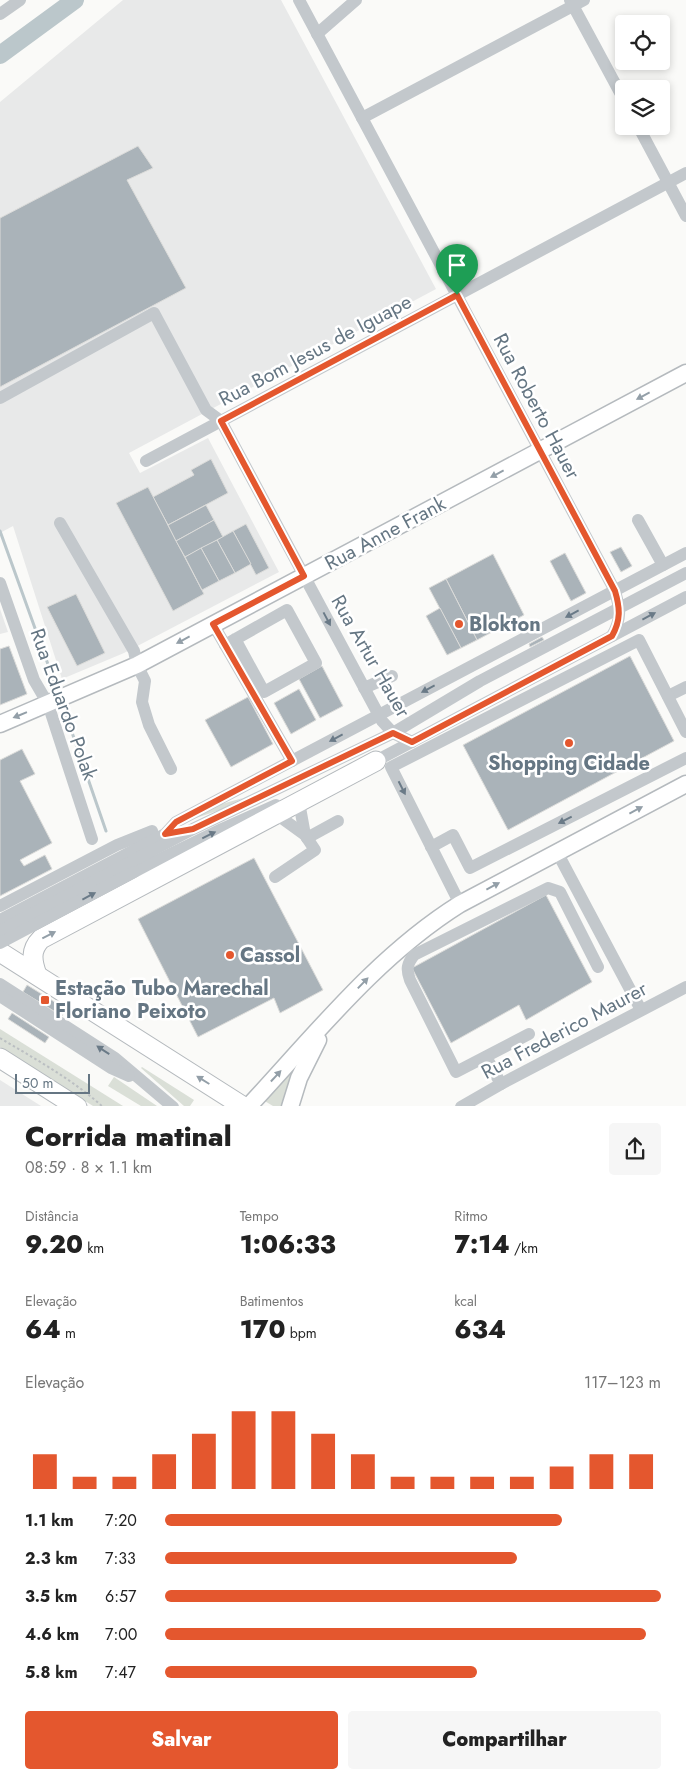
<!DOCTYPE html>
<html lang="pt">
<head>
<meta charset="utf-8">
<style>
	body { margin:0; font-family:Jost,sans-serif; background:#f6f6f6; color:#222; height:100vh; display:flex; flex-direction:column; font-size:19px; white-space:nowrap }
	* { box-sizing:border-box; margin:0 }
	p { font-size:16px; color:#767676 }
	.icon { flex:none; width:28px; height:28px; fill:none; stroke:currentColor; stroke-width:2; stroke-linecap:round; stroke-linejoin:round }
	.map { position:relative; height:1106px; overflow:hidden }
	.sheet { display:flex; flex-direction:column; background:#fff; flex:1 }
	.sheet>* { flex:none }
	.tools { position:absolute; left:615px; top:15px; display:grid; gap:10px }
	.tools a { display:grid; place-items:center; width:55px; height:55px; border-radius:5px; background:#fff; box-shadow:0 2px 8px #0003; font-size:25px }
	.scale { position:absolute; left:15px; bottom:12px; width:75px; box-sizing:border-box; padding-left:5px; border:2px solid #657683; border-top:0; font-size:14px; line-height:18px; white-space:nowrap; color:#657683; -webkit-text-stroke:4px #fff; paint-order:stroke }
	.pin { position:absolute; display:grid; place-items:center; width:42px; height:42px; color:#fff; margin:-51px -21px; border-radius:50% 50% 50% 0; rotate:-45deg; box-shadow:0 0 5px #0007 }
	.pin .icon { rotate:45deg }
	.round { display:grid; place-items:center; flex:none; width:52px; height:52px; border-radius:5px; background:#f6f6f6 }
	.headline { display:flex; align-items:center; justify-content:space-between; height:85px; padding:0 25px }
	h1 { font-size:28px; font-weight:800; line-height:38px }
	.figures { display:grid; grid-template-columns:repeat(3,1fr); gap:8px; height:85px; padding:5px 25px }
	.figures div { display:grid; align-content:center }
	.figures b { font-size:25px; font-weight:800 }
	.figures small { font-size:14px; font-weight:400 }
	.figures p { font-size:14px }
	.chart { height:140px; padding:10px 25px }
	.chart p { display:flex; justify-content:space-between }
	.chart svg { width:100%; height:90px; margin-top:5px; stroke:#e4572e; stroke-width:6 }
	.primary-button { display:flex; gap:10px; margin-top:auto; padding:10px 25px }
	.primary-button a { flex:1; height:58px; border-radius:5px; background:#e4572e; color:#fff; font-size:20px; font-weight:800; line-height:58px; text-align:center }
	.primary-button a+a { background:#f6f6f6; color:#222 }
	ul { padding:0 25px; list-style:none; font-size:16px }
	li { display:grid; grid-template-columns:80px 60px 1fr; align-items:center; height:38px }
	li i { height:12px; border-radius:6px; background:#e4572e }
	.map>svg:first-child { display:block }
	.built { fill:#e8e9e9 }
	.green { fill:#dadfd7 }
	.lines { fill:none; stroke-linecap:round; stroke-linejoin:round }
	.stream { stroke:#bbc7cb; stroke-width:3 }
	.river { stroke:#bbc7cb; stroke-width:18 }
	.building { fill:#aab3b9; stroke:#dcdcda }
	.major-casing { stroke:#b5babe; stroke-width:19 }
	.highway-casing { stroke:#b4b9bd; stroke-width:21 }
	.path { stroke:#bbbfc2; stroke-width:2; stroke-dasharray:2.5 2.5; stroke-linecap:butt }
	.minor { stroke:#c3c8cc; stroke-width:12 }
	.major { stroke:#fff; stroke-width:16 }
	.highway { stroke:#fff; stroke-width:19 }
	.minor-bridge { stroke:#c3c8cc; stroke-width:12 }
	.oneway { fill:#939fa8 }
	.oneway2 { fill:#6a7a87 }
	.route-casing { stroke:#fff; stroke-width:10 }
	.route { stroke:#e4572e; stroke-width:6 }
	.poi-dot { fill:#e4572e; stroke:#fff; stroke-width:2 }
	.labels { text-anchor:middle; stroke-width:5; stroke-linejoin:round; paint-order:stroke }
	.street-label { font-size:20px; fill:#657683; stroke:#fff }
	.poi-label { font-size:20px; font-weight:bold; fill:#657683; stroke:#fff; text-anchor:start }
</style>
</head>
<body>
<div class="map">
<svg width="686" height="1107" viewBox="0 0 686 1107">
	<rect width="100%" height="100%" fill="#fafaf8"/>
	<g class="built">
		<polygon points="123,0 281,0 436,289 129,453 140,473 208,438 279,572 124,653 62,679 13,526 0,533 0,102"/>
		<polygon points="0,609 8,632 0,634"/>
		<polygon points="0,1080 41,1106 0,1106"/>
	</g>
	<g class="green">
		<polygon points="243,798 220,810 193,819 218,805"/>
		<polygon points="0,1029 123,1106 93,1106 0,1047"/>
		<polygon points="142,1067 194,1100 190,1106 184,1106 141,1068"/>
		<polygon points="293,1067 283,1106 273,1106 263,1100"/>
		<polygon points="114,1077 157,1106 141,1106 108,1086"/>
	</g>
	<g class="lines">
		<g class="stream">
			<polyline points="0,531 54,681"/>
			<polyline points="66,715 106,831"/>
		</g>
		<polyline class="river" points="0,55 75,0"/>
	</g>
	<g class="building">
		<polygon points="138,146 153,168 127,180 186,288 0,387 0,218"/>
		<polygon points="211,459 228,493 168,525 153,497 194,475 191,470"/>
		<polygon points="148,487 204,594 173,611 116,503"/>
		<polygon points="206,505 214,520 176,541 168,525"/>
		<polygon points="214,520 223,537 185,557 176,541"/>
		<polygon points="246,524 269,568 256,575 233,531"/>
		<polygon points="233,531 251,564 235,573 217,540"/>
		<polygon points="217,540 235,573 219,581 201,548"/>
		<polygon points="621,547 632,566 621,572 610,552"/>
		<polygon points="201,548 219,581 202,590 185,557"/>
		<polygon points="565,553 586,593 571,601 550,561"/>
		<polygon points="493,554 524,615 477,640 446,579"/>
		<polygon points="446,579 477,640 461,648 429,588"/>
		<polygon points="76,594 105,653 77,666 47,607"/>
		<polygon points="440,608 461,648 447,655 426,616"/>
		<polygon points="542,637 544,640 530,647 529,644"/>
		<polygon points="9,646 27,694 0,705 0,649"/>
		<polygon points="630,656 674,741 508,830 463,745"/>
		<polygon points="322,666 343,706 320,718 299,679"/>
		<polygon points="299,689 316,720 291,734 274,703"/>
		<polygon points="248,697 273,744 231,767 205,720"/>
		<polygon points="22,749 35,774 20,781 52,843 20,860 24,866 45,855 52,869 0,896 0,760"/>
		<polygon points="254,858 323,990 280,1013 274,998 198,1037 138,919"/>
		<polygon points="546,895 592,982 526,1020 519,1005 451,1043 412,968"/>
		<polygon points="27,985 66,1009 62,1016 23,992"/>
		<polygon points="12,1013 49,1037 45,1043 8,1019"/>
	</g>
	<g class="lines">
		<g class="major-casing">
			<g id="major">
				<polyline points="0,724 137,665 686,373"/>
				<path d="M 248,1107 C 315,1035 377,956 460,904 L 686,784"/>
				<polyline points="290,1107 299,1078 318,1040"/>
			</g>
		</g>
		<g class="highway-casing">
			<g id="highway">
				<polyline points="0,952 244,1107"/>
				<path d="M 37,975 C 32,961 30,950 41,939 L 376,761"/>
				<polyline points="0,1058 77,1107"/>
			</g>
		</g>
		<path class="path" d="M 0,1038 C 35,1059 72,1079 103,1107"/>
		<g class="minor">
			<path d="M 299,0 L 615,591 C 620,609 622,618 612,636"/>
			<polyline points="570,0 624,100"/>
			<polyline points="0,14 20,0"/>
			<polyline points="317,34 356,0"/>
			<polyline points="362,118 584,0"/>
			<polyline points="638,126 686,216"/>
			<polyline points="0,398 154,313 206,410 221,421 382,721 393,733 412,742"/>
			<polyline points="146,461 686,173"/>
			<polyline points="638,520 663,565"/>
			<polyline points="60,523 134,651 137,665 145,681 142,702 149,725 171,769"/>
			<polyline points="0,583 34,680 48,704 92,839"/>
			<polyline points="213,624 292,761"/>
			<polyline points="225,645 287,610 316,663 264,692 235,639"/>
			<polyline points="364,688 392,676"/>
			<polyline points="668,696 686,687"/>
			<polyline points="370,764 686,597"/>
			<polyline points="299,802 305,835"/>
			<polyline points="307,838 338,821"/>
			<polyline points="431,847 453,835 470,868 686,758"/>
			<polyline points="557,852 641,1010"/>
			<polyline points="134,872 222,829 276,805"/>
			<polyline points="275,877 315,850 305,835 276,814"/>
			<polyline points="460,904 391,767 639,640 686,732"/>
			<polyline points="0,906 117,845 152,831"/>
			<polyline points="0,920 165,834 176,822 686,553"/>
			<polyline points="0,931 193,829 393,733 480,681 686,573"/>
			<polyline points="0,984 115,1058 173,1107"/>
			<polyline points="0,996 111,1068 129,1076"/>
			<path d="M 529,1034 L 456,1072 L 410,980 C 406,969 407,964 414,955 L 548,888 L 560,892 L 598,967"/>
			<polyline points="486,1057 501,1084"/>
			<polyline points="461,1107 501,1084 686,987"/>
		</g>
		<use href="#major" class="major"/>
		<use href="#highway" class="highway"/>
		<polyline class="minor-bridge" points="0,943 134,872"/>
	</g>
	<defs><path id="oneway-solid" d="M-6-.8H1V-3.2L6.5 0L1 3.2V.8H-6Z" transform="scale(1.25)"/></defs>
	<g class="oneway">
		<use href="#oneway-solid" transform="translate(643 396) rotate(152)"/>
		<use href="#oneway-solid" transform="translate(497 474) rotate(152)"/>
		<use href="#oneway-solid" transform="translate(183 640) rotate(152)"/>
		<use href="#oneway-solid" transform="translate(20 715) rotate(158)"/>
		<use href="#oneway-solid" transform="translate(636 810) rotate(-28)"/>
		<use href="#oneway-solid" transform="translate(493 886) rotate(-28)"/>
		<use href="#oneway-solid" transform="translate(49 935) rotate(-27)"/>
		<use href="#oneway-solid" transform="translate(363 983) rotate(-46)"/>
		<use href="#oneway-solid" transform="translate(276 1076) rotate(-47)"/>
		<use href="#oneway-solid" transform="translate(203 1080) rotate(-148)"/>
	</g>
	<g class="oneway2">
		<use href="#oneway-solid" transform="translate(572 614) rotate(152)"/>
		<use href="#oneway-solid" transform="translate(649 616) rotate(-28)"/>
		<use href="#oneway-solid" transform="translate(327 619) rotate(62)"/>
		<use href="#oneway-solid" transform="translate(428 689) rotate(152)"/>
		<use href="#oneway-solid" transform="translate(336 738) rotate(152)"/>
		<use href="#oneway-solid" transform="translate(402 788) rotate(63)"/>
		<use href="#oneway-solid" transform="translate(565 820) rotate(153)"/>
		<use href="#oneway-solid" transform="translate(209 835) rotate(-26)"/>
		<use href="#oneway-solid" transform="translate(89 896) rotate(-28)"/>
		<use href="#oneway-solid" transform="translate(103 1050) rotate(-147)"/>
	</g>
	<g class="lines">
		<g class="route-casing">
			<path id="route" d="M 457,295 L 615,591 C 620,608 621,620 612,636 L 412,742 L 393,733 L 193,829 L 165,834 L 176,822 L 292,761 L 213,624 L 304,576 L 221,421 Z"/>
		</g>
		<use href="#route" class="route"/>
	</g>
	<g class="poi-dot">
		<circle cx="459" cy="624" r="5"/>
		<circle cx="569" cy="743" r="5"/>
		<circle cx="230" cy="955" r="5"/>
		<rect x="40" y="995" width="10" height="10" rx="2.5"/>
	</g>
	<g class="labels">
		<g class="street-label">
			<text transform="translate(315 350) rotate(-28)" y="7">Rua Bom Jesus de Iguape</text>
			<text transform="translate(537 406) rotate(62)" y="7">Rua Roberto Hauer</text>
			<text transform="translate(385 533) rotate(-28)" y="7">Rua Anne Frank</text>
			<text transform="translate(371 656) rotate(60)" y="7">Rua Artur Hauer</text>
			<text transform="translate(64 704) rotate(70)" y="7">Rua Eduardo Polak</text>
			<text transform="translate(564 1030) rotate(-28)" y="7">Rua Frederico Maurer</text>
		</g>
		<g class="poi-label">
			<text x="469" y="631">Blokton</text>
			<text x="569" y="770" text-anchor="middle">Shopping Cidade</text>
			<text x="240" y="962">Cassol</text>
			<text x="55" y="995">Estação Tubo Marechal<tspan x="55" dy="23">Floriano Peixoto</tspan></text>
		</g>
	</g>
</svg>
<div class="tools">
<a><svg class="icon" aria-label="locate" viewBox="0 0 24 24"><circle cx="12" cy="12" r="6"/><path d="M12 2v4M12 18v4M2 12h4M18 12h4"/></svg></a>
<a><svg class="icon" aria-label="layers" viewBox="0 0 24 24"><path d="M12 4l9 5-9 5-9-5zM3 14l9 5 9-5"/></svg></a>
</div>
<div class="scale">50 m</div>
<div class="pin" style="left:457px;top:295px;background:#1e9e55"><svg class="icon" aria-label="arrive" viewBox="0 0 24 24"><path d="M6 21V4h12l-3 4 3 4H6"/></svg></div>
</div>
<section class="sheet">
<div class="headline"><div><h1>Corrida matinal</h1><p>08:59 · 8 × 1.1 km</p></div><a class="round"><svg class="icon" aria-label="share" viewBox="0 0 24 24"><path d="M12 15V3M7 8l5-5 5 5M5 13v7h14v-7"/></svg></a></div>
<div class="figures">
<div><p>Distância</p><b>9.20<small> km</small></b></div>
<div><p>Tempo</p><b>1:06:33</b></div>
<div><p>Ritmo</p><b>7:14<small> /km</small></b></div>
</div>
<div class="figures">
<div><p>Elevação</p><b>64<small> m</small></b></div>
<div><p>Batimentos</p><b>170<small> bpm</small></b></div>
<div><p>kcal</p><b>634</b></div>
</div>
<div class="chart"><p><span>Elevação</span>117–123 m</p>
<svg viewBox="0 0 160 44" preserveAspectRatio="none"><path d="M5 44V27M15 44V38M25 44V38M35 44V27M45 44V17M55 44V6M65 44V6M75 44V17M85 44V27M95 44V38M105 44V38M115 44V38M125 44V38M135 44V33M145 44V27M155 44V27"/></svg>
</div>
<ul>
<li><b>1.1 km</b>7:20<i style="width:80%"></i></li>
<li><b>2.3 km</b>7:33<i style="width:71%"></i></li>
<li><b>3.5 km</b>6:57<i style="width:100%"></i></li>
<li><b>4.6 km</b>7:00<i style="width:97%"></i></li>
<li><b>5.8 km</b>7:47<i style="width:63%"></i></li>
</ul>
<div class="primary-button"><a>Salvar</a><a>Compartilhar</a></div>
</section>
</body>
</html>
